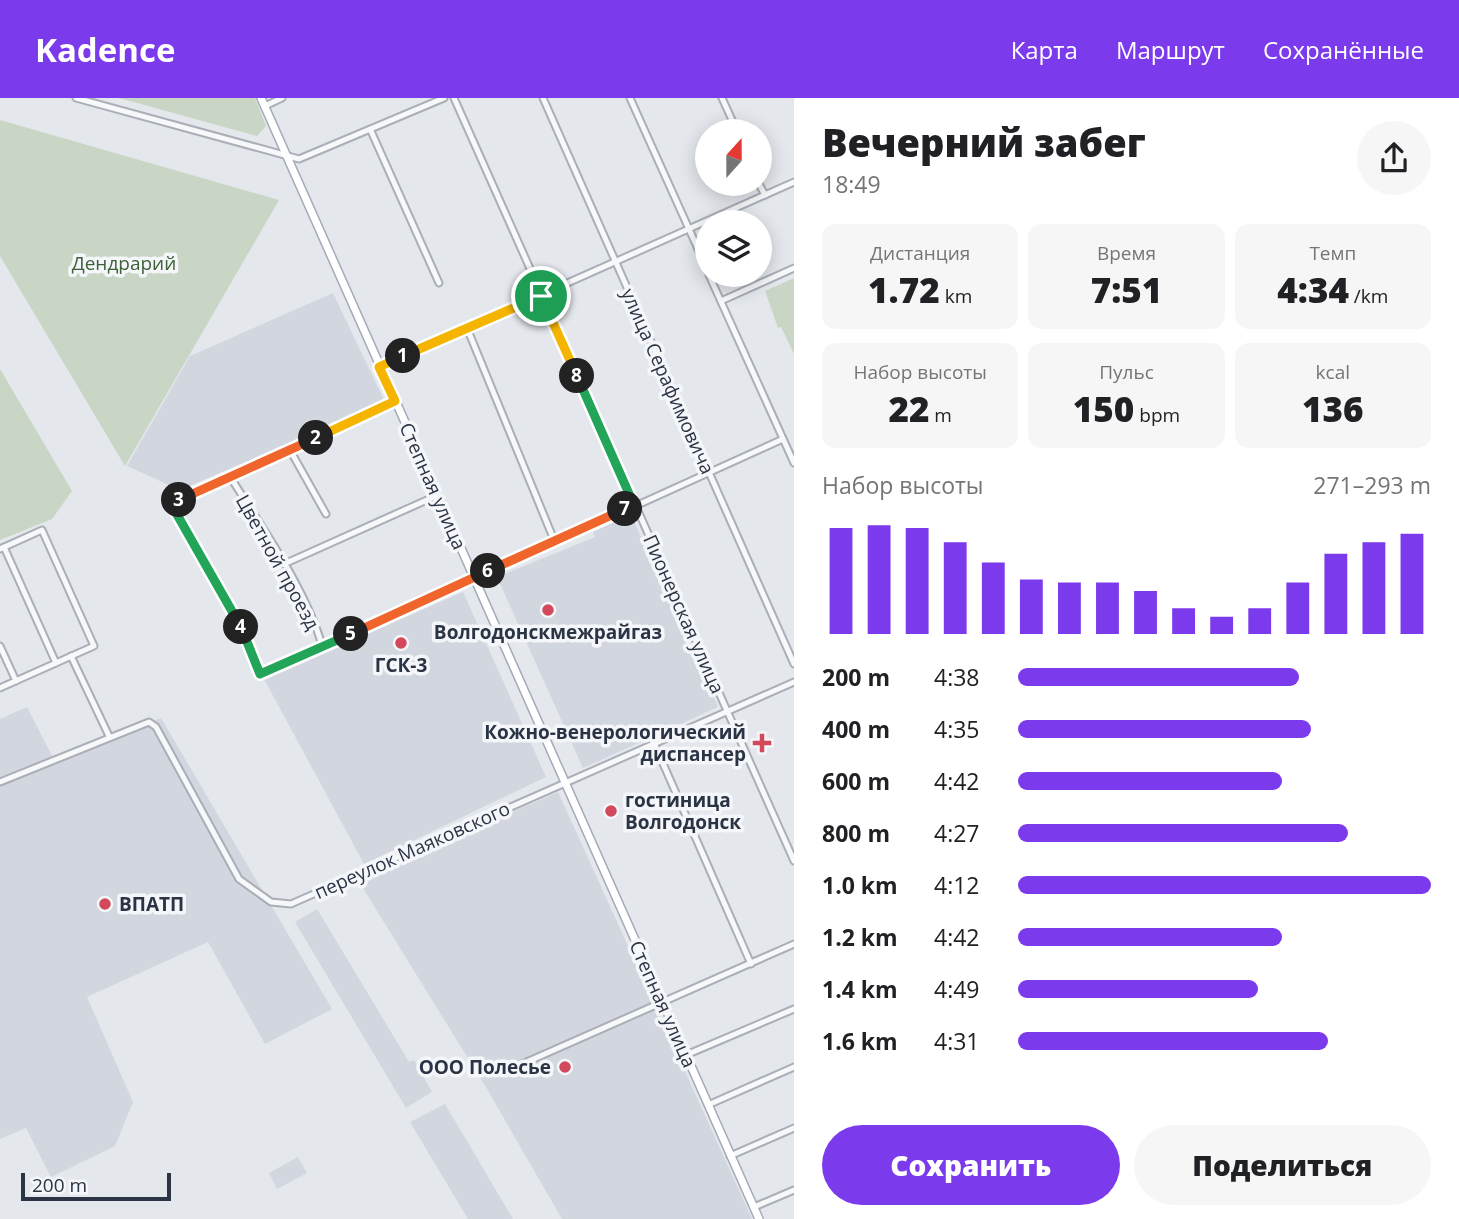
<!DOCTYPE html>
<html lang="ru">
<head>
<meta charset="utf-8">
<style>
	body { margin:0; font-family:"Open Sans",sans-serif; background:#f6f6f6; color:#202124; height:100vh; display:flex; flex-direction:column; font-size:26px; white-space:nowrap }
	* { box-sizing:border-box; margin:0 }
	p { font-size:23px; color:#757577 }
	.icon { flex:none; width:38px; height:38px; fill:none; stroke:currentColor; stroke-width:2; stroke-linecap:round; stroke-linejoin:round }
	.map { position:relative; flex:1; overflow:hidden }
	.details { display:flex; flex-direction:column; background:#fff; width:665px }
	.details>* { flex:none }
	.needle { width:46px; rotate:21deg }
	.controls { position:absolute; left:695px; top:21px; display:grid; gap:14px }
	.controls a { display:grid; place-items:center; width:77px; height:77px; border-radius:50%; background:#fff; box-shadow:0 4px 18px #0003; font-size:35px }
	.scale { position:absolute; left:21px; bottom:18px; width:150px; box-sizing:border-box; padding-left:7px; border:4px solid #2b3445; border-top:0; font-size:19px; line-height:24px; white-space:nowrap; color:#2b3445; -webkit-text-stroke:5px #f4f6f9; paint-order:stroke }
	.pin { position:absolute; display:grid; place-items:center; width:60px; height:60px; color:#fff; margin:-30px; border:4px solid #fff; border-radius:50%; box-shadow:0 2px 7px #0007 }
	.km { position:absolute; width:35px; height:35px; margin:-18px; border-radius:50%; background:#222; color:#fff; font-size:19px; line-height:35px; text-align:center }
	.round { display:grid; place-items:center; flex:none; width:74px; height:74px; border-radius:37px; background:#f6f6f6 }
	.headline { display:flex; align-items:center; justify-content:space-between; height:119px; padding:0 28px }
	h1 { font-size:38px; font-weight:800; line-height:52px }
	.metrics { display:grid; grid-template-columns:repeat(3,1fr); gap:10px; height:119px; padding:7px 28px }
	.metrics div { display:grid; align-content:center; border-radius:14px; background:#f6f6f6; text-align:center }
	.metrics b { font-size:35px; font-weight:800 }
	.metrics small { font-size:19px; font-weight:400 }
	.metrics p { font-size:19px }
	.chart { height:196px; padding:14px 28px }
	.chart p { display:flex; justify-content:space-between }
	.chart svg { width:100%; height:126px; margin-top:7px; stroke:#7c3aed; stroke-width:6 }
	.button { display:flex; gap:14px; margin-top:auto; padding:14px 28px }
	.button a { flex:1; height:80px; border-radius:42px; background:#7c3aed; color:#fff; font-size:28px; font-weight:800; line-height:80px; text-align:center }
	.button a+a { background:#f6f6f6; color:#202124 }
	ul { padding:0 28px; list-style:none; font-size:23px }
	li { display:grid; grid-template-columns:112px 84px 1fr; align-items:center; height:52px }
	li i { height:18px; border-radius:9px; background:#7c3aed }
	header { display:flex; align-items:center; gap:42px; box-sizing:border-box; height:98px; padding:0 35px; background:#7c3aed; color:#fff }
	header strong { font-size:33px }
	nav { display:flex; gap:38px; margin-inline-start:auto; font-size:24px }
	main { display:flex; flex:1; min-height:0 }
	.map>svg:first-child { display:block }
	.built { fill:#d2d6de }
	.green { fill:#c9d6c5 }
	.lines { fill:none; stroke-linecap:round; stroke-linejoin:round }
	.minor-casing { stroke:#a9aeb7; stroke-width:9 }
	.major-casing { stroke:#a3abb8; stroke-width:10 }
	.minor { stroke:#f7f8fa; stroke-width:5 }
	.major { stroke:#fff; stroke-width:7 }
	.split-1-casing { stroke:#fff; stroke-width:14 }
	.split-2-casing { stroke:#fff; stroke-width:14 }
	.split-3-casing { stroke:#fff; stroke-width:14 }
	.split-4-casing { stroke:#fff; stroke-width:14 }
	.split-5-casing { stroke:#fff; stroke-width:14 }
	.split-6-casing { stroke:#fff; stroke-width:14 }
	.split-7-casing { stroke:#fff; stroke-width:14 }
	.split-8-casing { stroke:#fff; stroke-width:14 }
	.split-9-casing { stroke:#fff; stroke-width:14 }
	.split-1 { stroke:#f5b400; stroke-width:9 }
	.split-2 { stroke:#f5b400; stroke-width:9 }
	.split-3 { stroke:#f0652b; stroke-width:9 }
	.split-4 { stroke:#22a559; stroke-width:9 }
	.split-5 { stroke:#22a559; stroke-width:9 }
	.split-6 { stroke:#f0652b; stroke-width:9 }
	.split-7 { stroke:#f0652b; stroke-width:9 }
	.split-8 { stroke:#22a559; stroke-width:9 }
	.split-9 { stroke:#f5b400; stroke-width:9 }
	.poi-dot { fill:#d1495b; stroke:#f4f6f9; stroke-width:2.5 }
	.labels { text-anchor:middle; stroke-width:7; stroke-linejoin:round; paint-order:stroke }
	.park-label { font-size:19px; fill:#3f6138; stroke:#f4f6f9 }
	.street-label { font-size:19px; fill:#2b3445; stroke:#f4f6f9 }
	.poi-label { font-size:19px; font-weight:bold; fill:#2b3445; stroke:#f4f6f9 }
</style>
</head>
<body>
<header>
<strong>Kadence</strong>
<nav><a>Карта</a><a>Маршрут</a><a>Сохранённые</a></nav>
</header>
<main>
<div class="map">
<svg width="794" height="1121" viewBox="0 0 794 1121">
	<rect width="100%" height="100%" fill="#e4e7ec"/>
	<g class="built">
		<polygon points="333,195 385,304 180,392 127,368 190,258"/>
		<polygon points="631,417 718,609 583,670 497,479 595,439 593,434"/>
		<polygon points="463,494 546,679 364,766 264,581"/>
		<polygon points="27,609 53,660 0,682 0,621"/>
		<polygon points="161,620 332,911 265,946 208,844 87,899 133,1004 115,1048 51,1079 26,1030 0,1041 0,688"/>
		<polygon points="558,694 752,1121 562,1121 487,991 358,782"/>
		<polygon points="317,811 409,964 414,962 432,994 406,1010 295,824"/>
		<polygon points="445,1006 513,1121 468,1121 410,1024"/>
		<polygon points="298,1059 307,1075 277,1091 269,1075"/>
	</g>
	<g class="green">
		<polygon points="119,0 255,0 266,28 257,38"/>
		<polygon points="0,22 279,102 125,368 0,158"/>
		<polygon points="794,180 794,256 781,229 778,230 765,193"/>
		<polygon points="0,271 72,393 52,421 0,442"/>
	</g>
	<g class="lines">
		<g class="minor-casing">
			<g id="minor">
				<polyline points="76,0 299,61 444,0"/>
				<polyline points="454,0 794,763"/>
				<polyline points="543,0 794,566"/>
				<polyline points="630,0 707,171"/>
				<polyline points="722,0 737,33"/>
				<polyline points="265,8 282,0"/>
				<polyline points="371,33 439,185"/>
				<polyline points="759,86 765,97"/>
				<polyline points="709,177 794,365"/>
				<polyline points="721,203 794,170"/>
				<polyline points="467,230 554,442"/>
				<polyline points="379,269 794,84"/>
				<polyline points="395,303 171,406 243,533 259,576 307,557 783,341"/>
				<polyline points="290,352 326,416"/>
				<path d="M 231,380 C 264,433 305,489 323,550"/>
				<polyline points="4,449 56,565"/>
				<polyline points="0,451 42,432 94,548 0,590"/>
				<polyline points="284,466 438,397"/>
				<polyline points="0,548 16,583"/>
				<polyline points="71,558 109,638"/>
				<polyline points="654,645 751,866"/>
				<polyline points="0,684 149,624 156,629 239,781 271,804 291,806 794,584"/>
				<polyline points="686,957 794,911"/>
				<polyline points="504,974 794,846"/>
				<polyline points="708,1007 794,969"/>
				<polyline points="730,1058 794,1030"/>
				<polyline points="754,1109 794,1092"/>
			</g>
		</g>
		<g class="major-casing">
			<polyline id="major" points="261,0 759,1121"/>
		</g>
		<use href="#minor" class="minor"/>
		<use href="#major" class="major"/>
	</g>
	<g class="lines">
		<g class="split-1-casing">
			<polyline id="split-1" points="403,258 541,198"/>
		</g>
		<g class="split-2-casing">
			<polyline id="split-2" points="316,340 395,303 379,269 403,258"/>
		</g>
		<g class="split-3-casing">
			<polyline id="split-3" points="179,402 316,340"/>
		</g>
		<g class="split-4-casing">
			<polyline id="split-4" points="179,402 171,406 241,529"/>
		</g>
		<g class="split-5-casing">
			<polyline id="split-5" points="241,529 260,576 351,536"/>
		</g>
		<g class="split-6-casing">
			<polyline id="split-6" points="351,536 488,473"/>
		</g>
		<g class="split-7-casing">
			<polyline id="split-7" points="488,473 625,411"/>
		</g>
		<g class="split-8-casing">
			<polyline id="split-8" points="577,278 634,407 625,411"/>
		</g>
		<g class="split-9-casing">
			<polyline id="split-9" points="541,198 577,278"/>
		</g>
		<use href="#split-1" class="split-1"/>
		<use href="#split-2" class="split-2"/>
		<use href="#split-3" class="split-3"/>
		<use href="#split-4" class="split-4"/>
		<use href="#split-5" class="split-5"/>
		<use href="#split-6" class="split-6"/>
		<use href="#split-7" class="split-7"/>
		<use href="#split-8" class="split-8"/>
		<use href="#split-9" class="split-9"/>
	</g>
	<g class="poi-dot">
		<circle cx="548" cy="512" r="7"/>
		<circle cx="401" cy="545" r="7"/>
		<path d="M758.5 634.5h7v7h7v7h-7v7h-7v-7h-7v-7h7z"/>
		<circle cx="611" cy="713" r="7"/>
		<circle cx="105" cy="806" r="7"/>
		<circle cx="565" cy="969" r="7"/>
	</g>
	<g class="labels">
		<g class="park-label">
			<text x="124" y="172">Дендрарий</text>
		</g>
		<g class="street-label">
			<text transform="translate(668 283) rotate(66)" y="7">улица Серафимовича</text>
			<text transform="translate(433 388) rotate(66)" y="7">Степная улица</text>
			<text transform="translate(278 464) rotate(61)" y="7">Цветной проезд</text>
			<text transform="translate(684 516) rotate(66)" y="7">Пионерская улица</text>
			<text transform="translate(412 752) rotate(-24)" y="7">переулок Маяковского</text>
			<text transform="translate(663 906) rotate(66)" y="7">Степная улица</text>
		</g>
		<g class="poi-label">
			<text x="548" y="541">Волгодонскмежрайгаз</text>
			<text x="401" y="574">ГСК-3</text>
			<text x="746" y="641" text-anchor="end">Кожно-венерологический<tspan x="746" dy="22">диспансер</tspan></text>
			<text x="625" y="709" text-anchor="start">гостиница<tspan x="625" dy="22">Волгодонск</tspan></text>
			<text x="119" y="813" text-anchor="start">ВПАТП</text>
			<text x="551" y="976" text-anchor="end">ООО Полесье</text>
		</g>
	</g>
</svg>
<div class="controls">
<a><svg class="needle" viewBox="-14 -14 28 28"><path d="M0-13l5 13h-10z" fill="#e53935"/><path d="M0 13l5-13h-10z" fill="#757577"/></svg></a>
<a><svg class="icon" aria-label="layers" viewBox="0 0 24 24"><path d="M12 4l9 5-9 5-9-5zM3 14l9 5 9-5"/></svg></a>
</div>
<div class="scale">200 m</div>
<div class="pin" style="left:541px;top:198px;background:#1e9e55"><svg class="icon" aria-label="arrive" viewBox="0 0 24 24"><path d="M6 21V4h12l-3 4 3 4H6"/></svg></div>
<b class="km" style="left:403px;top:258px">1</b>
<b class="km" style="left:316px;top:340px">2</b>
<b class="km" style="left:179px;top:402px">3</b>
<b class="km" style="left:241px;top:529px">4</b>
<b class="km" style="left:351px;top:536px">5</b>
<b class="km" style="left:488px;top:473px">6</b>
<b class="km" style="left:625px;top:411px">7</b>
<b class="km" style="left:577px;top:278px">8</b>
</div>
<section class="details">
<div class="headline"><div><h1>Вечерний забег</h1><p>18:49</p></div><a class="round"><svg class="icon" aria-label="share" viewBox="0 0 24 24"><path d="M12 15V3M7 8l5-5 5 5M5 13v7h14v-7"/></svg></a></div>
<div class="metrics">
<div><p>Дистанция</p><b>1.72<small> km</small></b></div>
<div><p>Время</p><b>7:51</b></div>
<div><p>Темп</p><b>4:34<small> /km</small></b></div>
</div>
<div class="metrics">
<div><p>Набор высоты</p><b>22<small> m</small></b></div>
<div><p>Пульс</p><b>150<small> bpm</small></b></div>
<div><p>kcal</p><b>136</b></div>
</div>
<div class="chart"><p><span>Набор высоты</span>271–293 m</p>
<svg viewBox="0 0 160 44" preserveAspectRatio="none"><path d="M5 44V7M15 44V6M25 44V7M35 44V12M45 44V19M55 44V25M65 44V26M75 44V26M85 44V29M95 44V35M105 44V38M115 44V35M125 44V26M135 44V16M145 44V12M155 44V9"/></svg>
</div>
<ul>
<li><b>200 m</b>4:38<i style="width:68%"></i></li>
<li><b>400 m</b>4:35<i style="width:71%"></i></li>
<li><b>600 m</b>4:42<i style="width:64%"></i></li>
<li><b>800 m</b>4:27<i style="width:80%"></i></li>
<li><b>1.0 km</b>4:12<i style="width:100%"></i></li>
<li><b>1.2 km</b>4:42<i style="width:64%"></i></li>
<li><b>1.4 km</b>4:49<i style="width:58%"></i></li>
<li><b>1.6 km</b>4:31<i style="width:75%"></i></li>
</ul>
<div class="button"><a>Сохранить</a><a>Поделиться</a></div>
</section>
</main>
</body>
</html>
